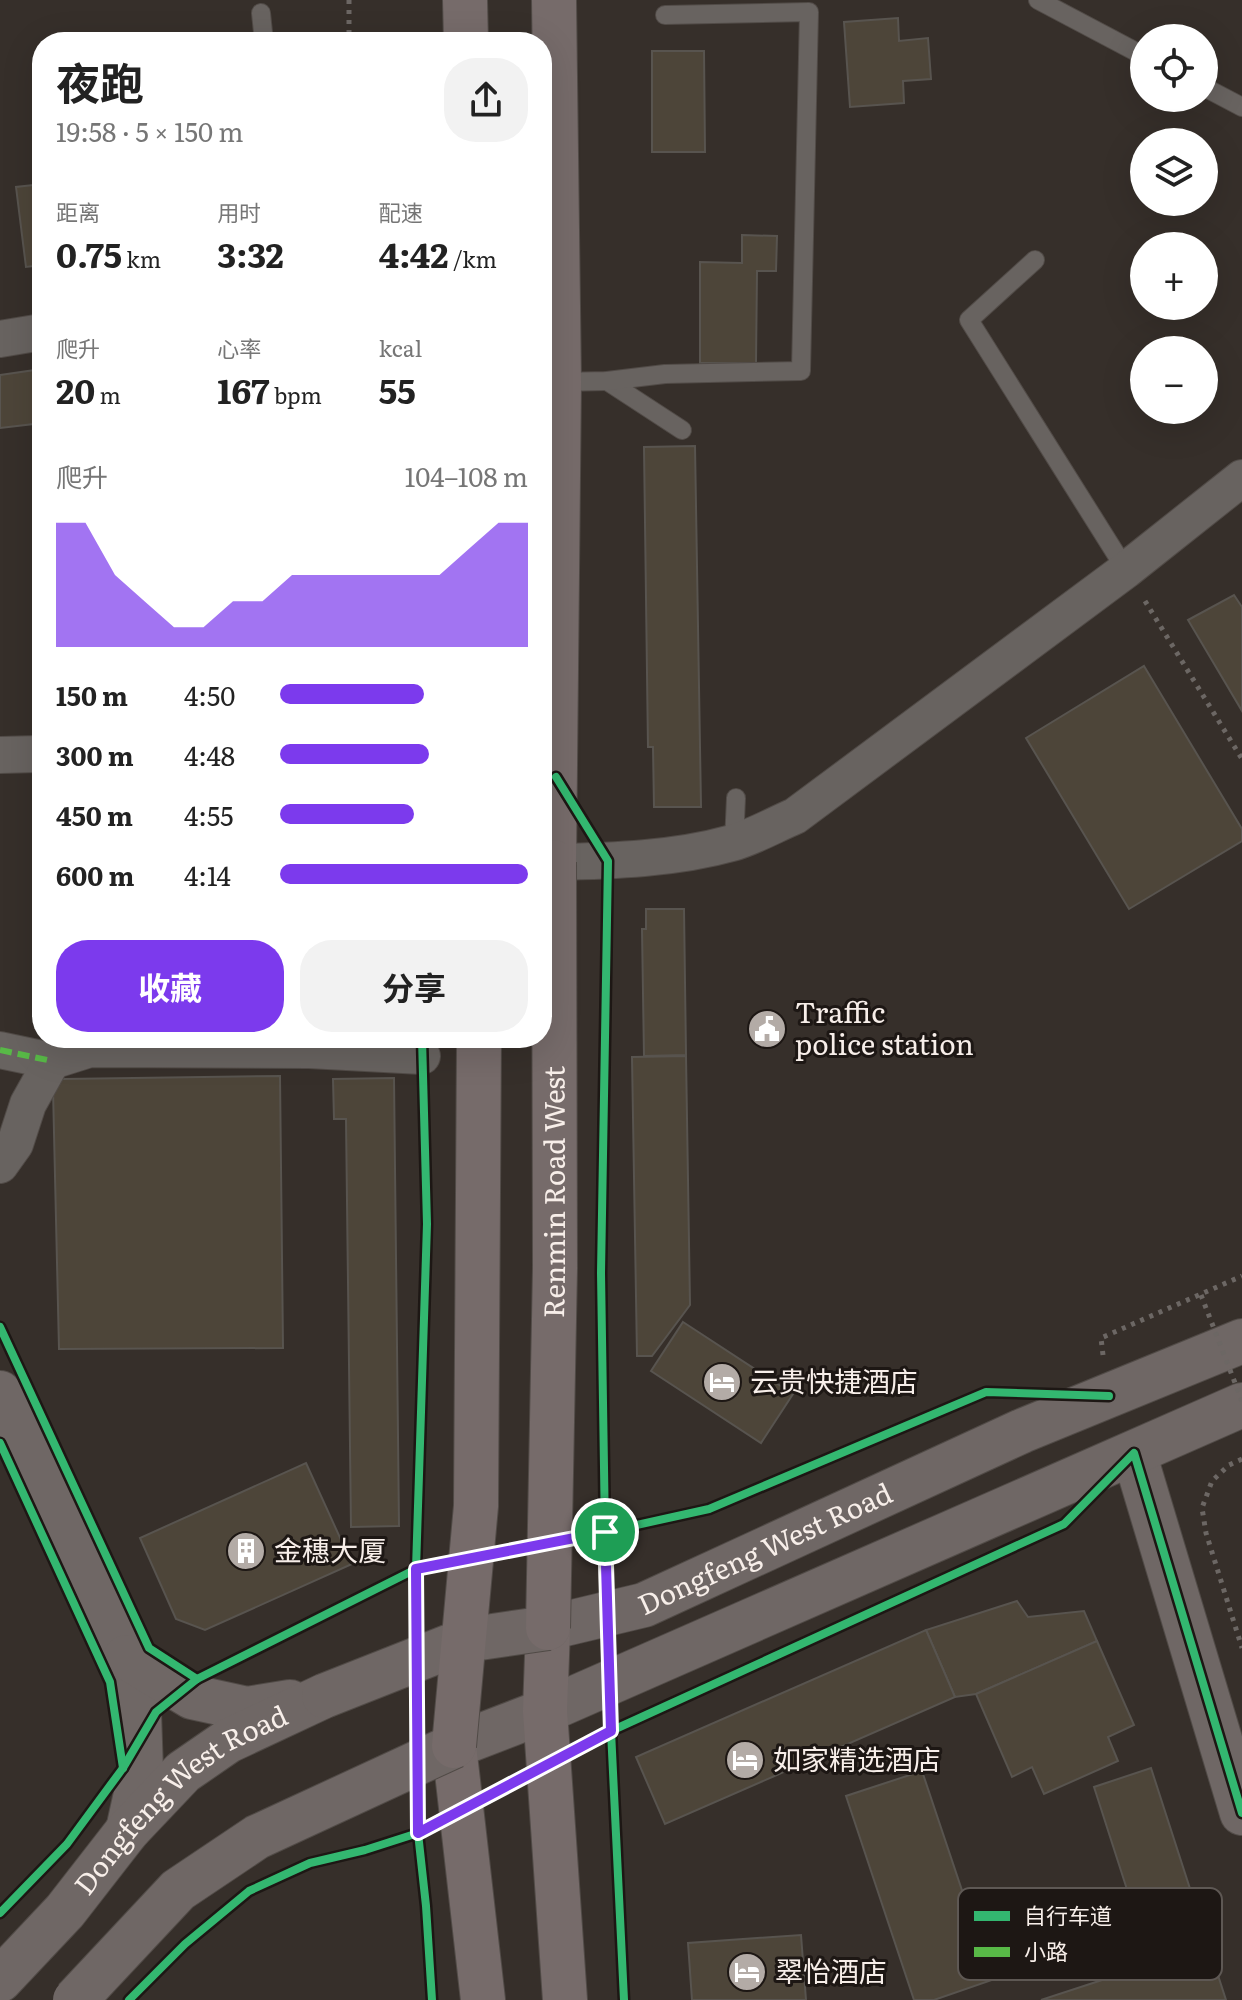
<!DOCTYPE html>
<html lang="zh">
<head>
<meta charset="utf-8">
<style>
	body { margin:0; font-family:Literata,"Noto Sans SC",serif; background:#f2f2f2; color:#222; height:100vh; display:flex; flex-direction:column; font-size:30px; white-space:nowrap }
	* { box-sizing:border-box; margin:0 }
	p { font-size:26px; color:#767676 }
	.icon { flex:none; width:44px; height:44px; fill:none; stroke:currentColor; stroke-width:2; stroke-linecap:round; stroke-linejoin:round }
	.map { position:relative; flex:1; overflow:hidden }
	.drawer { position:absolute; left:32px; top:32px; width:520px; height:1016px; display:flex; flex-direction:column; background:#fff; border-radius:32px; box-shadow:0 8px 32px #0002 }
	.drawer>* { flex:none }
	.tools { position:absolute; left:1130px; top:24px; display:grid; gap:16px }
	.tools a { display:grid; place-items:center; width:88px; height:88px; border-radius:50%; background:#fff; box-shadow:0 8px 32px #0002; font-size:40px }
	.pin { position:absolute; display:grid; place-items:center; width:68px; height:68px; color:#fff; margin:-34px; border:4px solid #fff; border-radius:50%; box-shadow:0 2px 8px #0007 }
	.round { display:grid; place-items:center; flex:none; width:84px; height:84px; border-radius:32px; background:#f2f2f2 }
	.summary { display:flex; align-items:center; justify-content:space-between; height:136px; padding:0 24px }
	h1 { font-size:44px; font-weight:700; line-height:60px }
	.stats { display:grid; grid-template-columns:repeat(3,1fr); gap:12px; height:136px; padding:8px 24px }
	.stats div { display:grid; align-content:center }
	.stats b { font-size:34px; font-weight:700 }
	.stats small { font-size:22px; font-weight:400 }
	.stats p { font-size:22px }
	.chart { height:224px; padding:16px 24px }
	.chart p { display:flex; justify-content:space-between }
	.chart svg { width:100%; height:144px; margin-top:8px; fill:#7c3aed; opacity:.7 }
	.action { display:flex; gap:16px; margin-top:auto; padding:16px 24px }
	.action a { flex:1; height:92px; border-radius:32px; background:#7c3aed; color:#fff; font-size:32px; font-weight:700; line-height:92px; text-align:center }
	.action a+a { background:#f2f2f2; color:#222 }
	ul { padding:0 24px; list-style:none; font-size:26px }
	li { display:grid; grid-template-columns:128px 96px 1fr; align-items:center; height:60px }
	li i { height:20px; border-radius:10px; background:#7c3aed }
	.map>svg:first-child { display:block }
	.building { fill:#4d4539; stroke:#58544f; stroke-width:2 }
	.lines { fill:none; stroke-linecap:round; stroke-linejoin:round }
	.lane-casing { stroke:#514b47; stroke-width:20 }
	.street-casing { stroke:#514b47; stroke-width:38 }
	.secondary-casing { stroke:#514b47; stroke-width:46 }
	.primary-casing { stroke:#514b47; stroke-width:46 }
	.path { stroke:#6c6764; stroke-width:5; stroke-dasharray:4 6; stroke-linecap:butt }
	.lane { stroke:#686360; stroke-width:18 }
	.street { stroke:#686360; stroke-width:36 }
	.secondary { stroke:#6f6765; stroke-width:44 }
	.primary { stroke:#766b6a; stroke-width:44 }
	.secondary-bridge-casing { stroke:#514b47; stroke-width:46; stroke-linecap:butt }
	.primary-bridge-casing { stroke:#514b47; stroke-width:46; stroke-linecap:butt }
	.path-bridge { stroke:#6c6764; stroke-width:5; stroke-dasharray:4 6; stroke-linecap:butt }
	.secondary-bridge { stroke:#6f6765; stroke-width:44 }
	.primary-bridge { stroke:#766b6a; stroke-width:44 }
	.quiet { stroke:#58b947; stroke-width:6; stroke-dasharray:12 6; stroke-linecap:butt }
	.cycleway-casing { stroke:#1d1714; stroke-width:13 }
	.cycleway { stroke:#33b770; stroke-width:8 }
	.route-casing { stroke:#fff; stroke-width:16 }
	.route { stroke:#7c3aed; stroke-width:10 }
	.labels { text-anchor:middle; stroke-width:6; stroke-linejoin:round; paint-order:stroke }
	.poi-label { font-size:28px; fill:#f7eee9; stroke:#1d1714; text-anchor:start }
	.street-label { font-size:28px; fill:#f7eee9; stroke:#1d1714 }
	.key { fill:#1d1714; stroke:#5e5854; stroke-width:2 }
	.key-label { font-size:22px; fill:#f7eee9 }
</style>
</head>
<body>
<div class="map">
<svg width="1242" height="2000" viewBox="0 0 1242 2000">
	<rect width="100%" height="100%" fill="#362f2a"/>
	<g class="building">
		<polygon points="898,18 899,41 928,38 931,79 903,81 904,103 850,107 844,22"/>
		<polygon points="652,51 704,51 705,152 652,152"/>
		<polygon points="42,184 42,265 26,267 16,187"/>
		<polygon points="742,235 777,236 776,271 757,271 756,363 700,363 700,262 742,263"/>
		<polygon points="42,369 42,423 0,428 0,375"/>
		<polygon points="695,446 701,807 654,807 653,747 648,747 644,447"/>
		<polygon points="1234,595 1242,607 1242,711 1188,620"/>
		<polygon points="1144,666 1242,829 1242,841 1129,909 1026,738"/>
		<polygon points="646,909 684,909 686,1055 644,1056 642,929 646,929"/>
		<polygon points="686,1056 690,1305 652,1356 637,1356 632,1057"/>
		<polygon points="280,1076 283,1348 59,1349 53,1089 56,1082 63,1079"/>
		<polygon points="394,1078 399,1526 351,1527 346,1119 334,1119 333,1079"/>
		<polygon points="683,1322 793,1394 761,1443 651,1371"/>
		<polygon points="306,1463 352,1564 205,1630 176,1619 140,1538"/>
		<polygon points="1017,1601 1028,1617 1084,1611 1097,1641 976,1694 955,1697 926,1630"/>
		<polygon points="926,1630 955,1697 665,1824 636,1757"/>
		<polygon points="1097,1641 1134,1725 1108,1737 1118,1761 1044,1794 1032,1767 1012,1777 976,1694"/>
		<polygon points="1151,1768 1226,2000 1041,2000 1151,1964 1094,1787"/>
		<polygon points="922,1771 992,1980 934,2000 914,2000 846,1796"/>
		<polygon points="801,1935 806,2000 692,2000 688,1943"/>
	</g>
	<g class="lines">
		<g class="lane-casing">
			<g id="lane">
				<polyline points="1038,0 1144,56"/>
				<polyline points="261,13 264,42"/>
				<polyline points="1204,87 1242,107"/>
				<polyline points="1035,260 969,320 1126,570"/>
				<polyline points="607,381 682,430"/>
				<polyline points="559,382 607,381 665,374 801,371 809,12 665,15"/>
				<polyline points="734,842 736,798"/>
			</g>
		</g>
		<g class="street-casing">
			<g id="street">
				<polyline points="0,339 42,332"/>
				<polyline points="0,755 38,754 42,751"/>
				<path d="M 554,862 C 613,861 675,859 732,843 C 753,837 774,825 795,816 L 1126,570 L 1242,478"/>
				<polyline points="0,1050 52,1061"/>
				<polyline points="0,1165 15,1144 28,1104 52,1061 90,1049 309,1050 422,1056"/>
			</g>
		</g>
		<g class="secondary-casing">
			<g id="secondary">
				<polyline points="0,1393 126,1657 139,1713 141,1771 128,1830"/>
				<polyline points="1134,1453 1242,1813"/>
				<path id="s1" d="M 548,1628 L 644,1605 L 1022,1431 L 1242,1341"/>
				<polyline points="126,1657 192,1697 247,1709 290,1702"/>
				<polyline points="454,1746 545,1711 1242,1405"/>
				<path id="s2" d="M 0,1980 L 65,1911 L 128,1830 L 183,1772 L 228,1741 L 324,1696"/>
			</g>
		</g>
		<g class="primary-casing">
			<g id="primary">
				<polyline points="465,0 466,42"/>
				<polyline points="554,0 559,382 554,862"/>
				<polyline points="548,1628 545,1711 565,2000"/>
				<polyline points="454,1746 483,2000"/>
			</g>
		</g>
		<g class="path">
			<polyline points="349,0 349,42"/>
			<polyline points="1145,601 1242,759"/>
			<polyline points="1103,1355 1101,1338 1242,1276"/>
			<polyline points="1242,1459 1229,1465 1212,1481 1202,1508 1206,1533 1242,1648"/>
		</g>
		<use href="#lane" class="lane"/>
		<use href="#street" class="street"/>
		<use href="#secondary" class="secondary"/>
		<use href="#primary" class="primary"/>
		<g class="secondary-bridge-casing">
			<g id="secondary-bridge">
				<polyline points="324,1696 466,1640 548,1628"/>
				<polyline points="75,2000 178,1890 257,1837 454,1746"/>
			</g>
		</g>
		<g class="primary-bridge-casing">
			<g id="primary-bridge">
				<path id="s3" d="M 548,1628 L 555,1268 L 554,862"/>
				<polyline points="454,1746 476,1506 479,1038"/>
			</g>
		</g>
		<polyline class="path-bridge" points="1201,1295 1242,1401"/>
		<use href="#secondary-bridge" class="secondary-bridge"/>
		<use href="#primary-bridge" class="primary-bridge"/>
		<polyline class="quiet" points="0,1050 52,1061"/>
		<g class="cycleway-casing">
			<g id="cycleway">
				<polyline points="556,777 608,861 601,1273 605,1532 709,1509 986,1392 1109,1396"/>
				<polyline points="0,1327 149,1648 197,1679"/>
				<polyline points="0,1443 110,1682 123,1768"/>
				<polygon points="605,1532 611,1731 418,1833 416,1569"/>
				<polyline points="0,1913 67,1844 123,1768 156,1712 197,1679 416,1569 427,1224 422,1038"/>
				<polyline points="129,2000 185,1944 249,1891 310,1863 365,1850 418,1833 426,1906 432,2000"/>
				<polyline points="624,2000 611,1731 1064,1524 1134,1453 1242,1813"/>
			</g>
		</g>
		<use href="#cycleway" class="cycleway"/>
	</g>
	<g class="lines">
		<g class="route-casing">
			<polygon id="route" points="605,1532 611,1731 418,1833 416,1569"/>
		</g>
		<use href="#route" class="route"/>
	</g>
	<defs>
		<g id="civic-disc" transform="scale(2)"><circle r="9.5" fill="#b3aba6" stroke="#1d1714"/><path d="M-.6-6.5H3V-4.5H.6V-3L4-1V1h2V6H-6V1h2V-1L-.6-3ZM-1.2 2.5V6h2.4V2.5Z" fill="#fff"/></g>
		<g id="hotel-disc" transform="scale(2)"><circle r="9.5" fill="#b3aba6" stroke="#1d1714"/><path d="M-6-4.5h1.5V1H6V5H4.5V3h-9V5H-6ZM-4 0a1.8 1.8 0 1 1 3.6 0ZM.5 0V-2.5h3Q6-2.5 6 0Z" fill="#fff"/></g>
		<g id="building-disc" transform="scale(2)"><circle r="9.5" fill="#b3aba6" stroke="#1d1714"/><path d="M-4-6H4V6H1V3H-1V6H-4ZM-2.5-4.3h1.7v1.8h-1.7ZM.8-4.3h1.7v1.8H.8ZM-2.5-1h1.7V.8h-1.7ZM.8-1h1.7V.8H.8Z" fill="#fff"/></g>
	</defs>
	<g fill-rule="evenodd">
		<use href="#civic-disc" x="767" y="1029"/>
		<use href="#hotel-disc" x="722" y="1382"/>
		<use href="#building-disc" x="246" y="1551"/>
		<use href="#hotel-disc" x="745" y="1760"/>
		<use href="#hotel-disc" x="747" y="1972"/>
	</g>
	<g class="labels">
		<g class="poi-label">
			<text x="795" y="1023">Traffic<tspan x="795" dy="32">police station</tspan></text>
			<text x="750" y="1392">云贵快捷酒店</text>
			<text x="274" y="1561">金穗大厦</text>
			<text x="773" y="1770">如家精选酒店</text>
			<text x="775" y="1982">翠怡酒店</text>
		</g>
		<g class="street-label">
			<text dy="10" stroke="none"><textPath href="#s3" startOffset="436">Renmin Road West</textPath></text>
			<text dy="10" stroke="none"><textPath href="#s1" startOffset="232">Dongfeng West Road</textPath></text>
			<text dy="10" stroke="none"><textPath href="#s2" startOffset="258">Dongfeng West Road</textPath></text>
		</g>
	</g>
	<rect x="958" y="1888" width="264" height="92" rx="12" class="key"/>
	<rect x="974" y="1911" width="36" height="10" fill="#33b770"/>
	<rect x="974" y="1947" width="36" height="10" fill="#58b947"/>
	<g class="key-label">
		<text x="1024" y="1924">自行车道</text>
		<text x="1024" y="1960">小路</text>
	</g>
</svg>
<div class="tools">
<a><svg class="icon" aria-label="locate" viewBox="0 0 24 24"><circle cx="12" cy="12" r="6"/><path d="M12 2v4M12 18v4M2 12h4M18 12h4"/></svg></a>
<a><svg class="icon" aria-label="layers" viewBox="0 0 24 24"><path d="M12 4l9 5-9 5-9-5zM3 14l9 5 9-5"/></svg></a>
<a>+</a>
<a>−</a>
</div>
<div class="pin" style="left:605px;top:1532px;background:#1e9e55"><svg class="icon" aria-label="arrive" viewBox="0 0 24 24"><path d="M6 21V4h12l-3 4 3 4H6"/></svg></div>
<section class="drawer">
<div class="summary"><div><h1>夜跑</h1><p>19:58 · 5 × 150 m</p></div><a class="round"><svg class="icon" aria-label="share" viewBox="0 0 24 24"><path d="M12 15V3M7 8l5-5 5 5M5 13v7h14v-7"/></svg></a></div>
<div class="stats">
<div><p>距离</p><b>0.75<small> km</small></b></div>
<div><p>用时</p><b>3:32</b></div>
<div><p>配速</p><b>4:42<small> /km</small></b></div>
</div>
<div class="stats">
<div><p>爬升</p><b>20<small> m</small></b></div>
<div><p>心率</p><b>167<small> bpm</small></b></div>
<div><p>kcal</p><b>55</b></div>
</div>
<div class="chart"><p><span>爬升</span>104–108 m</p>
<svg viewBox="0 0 160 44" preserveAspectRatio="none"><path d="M0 44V6L10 6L20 22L30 30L40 38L50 38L60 30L70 30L80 22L90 22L100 22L110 22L120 22L130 22L140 14L150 6L160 6V44z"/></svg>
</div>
<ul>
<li><b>150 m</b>4:50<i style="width:58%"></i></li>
<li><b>300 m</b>4:48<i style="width:60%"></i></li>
<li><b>450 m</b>4:55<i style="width:54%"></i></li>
<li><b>600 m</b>4:14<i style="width:100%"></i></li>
</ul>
<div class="action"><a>收藏</a><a>分享</a></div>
</section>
</div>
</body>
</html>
